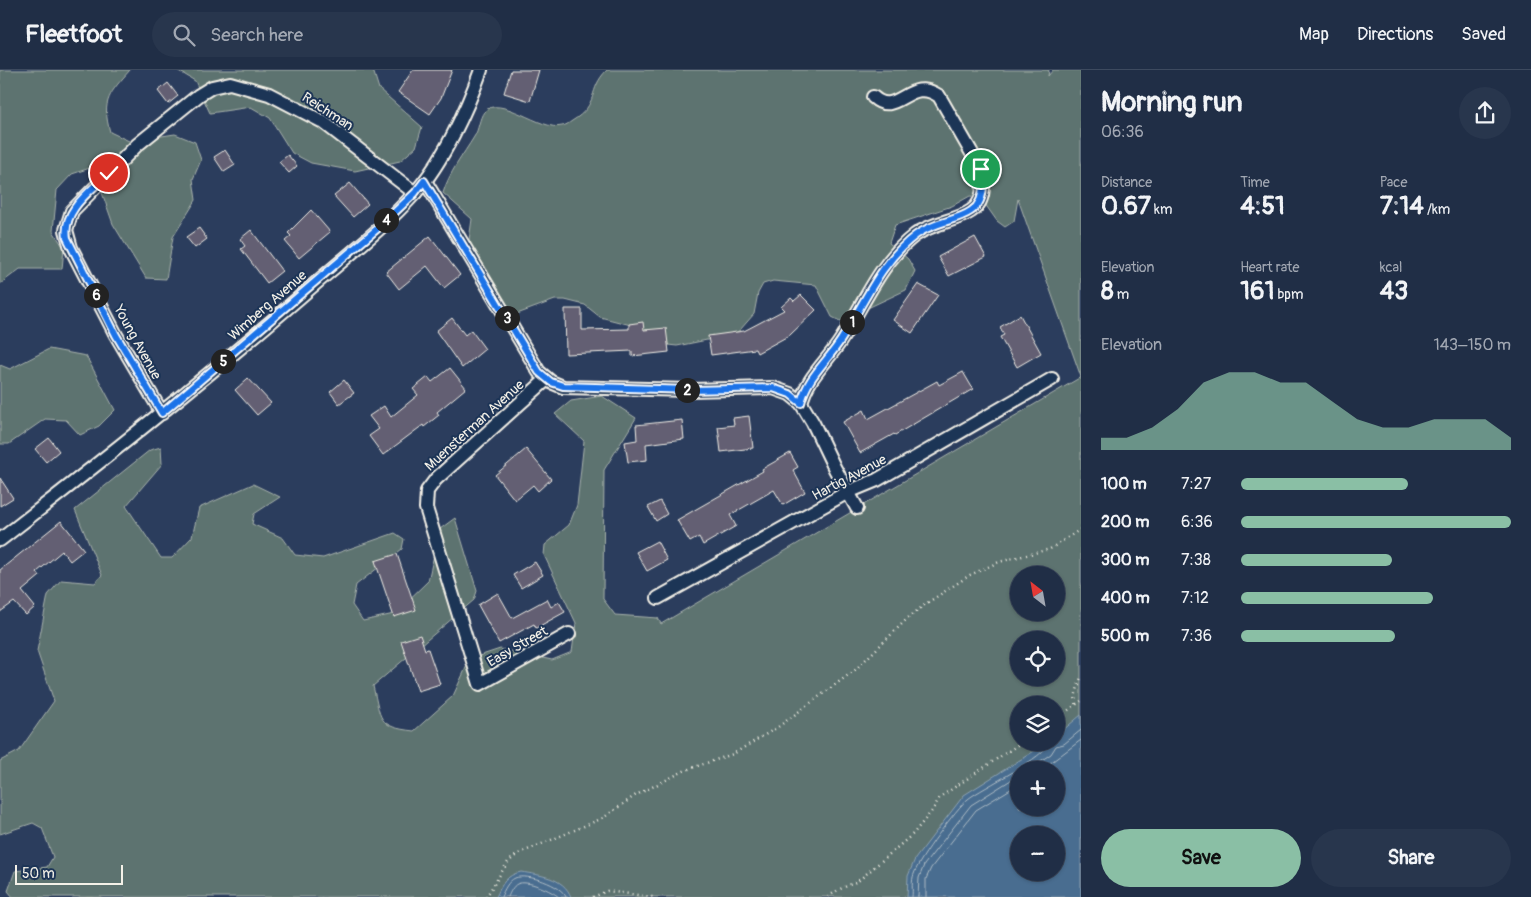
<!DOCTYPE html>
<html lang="en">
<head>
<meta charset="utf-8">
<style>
	body { margin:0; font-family:Pangolin,sans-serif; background:#28364d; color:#f1f3f6; height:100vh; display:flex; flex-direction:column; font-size:19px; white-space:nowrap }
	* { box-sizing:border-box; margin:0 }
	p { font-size:16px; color:#a2a8b3 }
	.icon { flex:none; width:28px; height:28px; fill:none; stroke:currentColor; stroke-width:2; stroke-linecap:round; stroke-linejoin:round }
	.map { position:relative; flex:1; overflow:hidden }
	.panel { display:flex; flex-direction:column; background:#202e46; width:450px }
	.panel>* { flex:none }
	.needle { width:32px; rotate:329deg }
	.controls { position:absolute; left:1010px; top:496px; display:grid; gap:10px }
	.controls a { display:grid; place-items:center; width:55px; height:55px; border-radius:50%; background:#202e46; box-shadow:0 1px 4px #0004,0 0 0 1px #3d4a5f; font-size:25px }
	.scale { position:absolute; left:15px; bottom:12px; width:108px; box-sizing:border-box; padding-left:5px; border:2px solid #f4f1e8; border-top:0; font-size:14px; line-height:18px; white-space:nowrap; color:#f4f1e8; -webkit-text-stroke:4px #1d3557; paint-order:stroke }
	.pin { position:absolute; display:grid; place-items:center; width:42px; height:42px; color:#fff; margin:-21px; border:2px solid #fff; border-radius:50%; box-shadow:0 1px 5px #0007 }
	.km { position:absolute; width:25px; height:25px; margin:-12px; border-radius:50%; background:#222; color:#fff; font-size:14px; line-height:25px; text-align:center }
	.round { display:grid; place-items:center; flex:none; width:52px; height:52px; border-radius:26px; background:#28364d }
	.overview { display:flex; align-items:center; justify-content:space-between; height:85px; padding:0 20px }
	h1 { font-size:28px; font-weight:800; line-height:38px }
	.metrics { display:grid; grid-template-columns:repeat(3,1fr); gap:8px; height:85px; padding:5px 20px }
	.metrics div { display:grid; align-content:center }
	.metrics b { font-size:25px; font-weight:800 }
	.metrics small { font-size:14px; font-weight:400 }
	.metrics p { font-size:14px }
	.chart { height:140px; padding:10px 20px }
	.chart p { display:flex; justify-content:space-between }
	.chart svg { width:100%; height:90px; margin-top:5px; fill:#8abfa5; opacity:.7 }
	.primary-button { display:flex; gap:10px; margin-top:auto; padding:10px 20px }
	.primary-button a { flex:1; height:58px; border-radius:30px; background:#8abfa5; color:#111; font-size:20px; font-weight:800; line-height:58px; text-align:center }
	.primary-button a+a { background:#28364d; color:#f1f3f6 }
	ul { padding:0 20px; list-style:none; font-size:16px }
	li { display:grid; grid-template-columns:80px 60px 1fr; align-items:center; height:38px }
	li i { height:12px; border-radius:6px; background:#8abfa5 }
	header { display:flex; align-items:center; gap:30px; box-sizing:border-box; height:70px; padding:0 25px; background:#202e46; border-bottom:1px solid #3d4a5f }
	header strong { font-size:24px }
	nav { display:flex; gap:28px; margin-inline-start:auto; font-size:18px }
	.search { width:350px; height:45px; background:#28364d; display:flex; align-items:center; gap:12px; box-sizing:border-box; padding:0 18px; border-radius:28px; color:#a2a8b3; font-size:19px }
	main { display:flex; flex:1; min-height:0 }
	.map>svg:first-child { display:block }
	.green { fill:#5d736f; stroke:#a8b2ac; fill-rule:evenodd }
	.water { fill:#486d90; stroke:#8da2b3; fill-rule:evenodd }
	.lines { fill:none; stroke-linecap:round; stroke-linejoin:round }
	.shore { stroke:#afbcc5; stroke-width:1 }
	.building { fill:#635e73; stroke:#f4f1e8 }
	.minor-casing { stroke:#f4f1e8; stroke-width:16 }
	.path { stroke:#f4f1e8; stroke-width:2.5; stroke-dasharray:1 4; stroke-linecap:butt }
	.minor { stroke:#1d3557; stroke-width:12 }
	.route-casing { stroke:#fff; stroke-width:10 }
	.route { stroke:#1a73e8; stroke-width:6 }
	.labels { text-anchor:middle; stroke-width:4; stroke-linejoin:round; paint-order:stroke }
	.street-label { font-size:14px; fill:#f4f1e8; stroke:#1d3557 }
</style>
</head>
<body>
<header>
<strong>Fleetfoot</strong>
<div class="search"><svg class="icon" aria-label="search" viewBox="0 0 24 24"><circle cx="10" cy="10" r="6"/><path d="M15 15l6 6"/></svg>Search here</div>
<nav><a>Map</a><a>Directions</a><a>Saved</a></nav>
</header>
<main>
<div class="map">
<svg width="1081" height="827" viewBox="0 0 1081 827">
	<rect width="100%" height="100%" fill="#2b3d5d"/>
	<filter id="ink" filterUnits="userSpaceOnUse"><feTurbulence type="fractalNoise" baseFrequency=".02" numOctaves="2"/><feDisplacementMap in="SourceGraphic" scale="10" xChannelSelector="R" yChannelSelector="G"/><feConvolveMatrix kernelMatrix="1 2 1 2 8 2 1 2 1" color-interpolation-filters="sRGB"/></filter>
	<g filter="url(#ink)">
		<g class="green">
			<path d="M 0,0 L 130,0 C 110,23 101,30 110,62 L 129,71 L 175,64 L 195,72 L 201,90 L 193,109 L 196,130 L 173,167 L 166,209 L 146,208 L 113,154 L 93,97 L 72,104 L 57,120 L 53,161 L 64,178 L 62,199 L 20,199 L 0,214 Z"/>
			<polygon points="177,0 373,0 379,19 422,57 416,77 400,91 355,101 311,93 292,83 270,48 251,37 210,43 195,11"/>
			<path d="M 607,0 L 1049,0 L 1048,6 L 1053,0 L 1081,0 L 1081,307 L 1018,129 L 1014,151 L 1005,157 L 997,151 L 980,127 L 970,126 L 952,136 L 895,155 L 889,173 L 908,189 L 915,201 L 906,220 L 840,251 L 832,247 L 816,215 L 773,211 L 763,214 L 758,223 L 754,244 L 740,260 L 732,265 L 677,276 L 668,275 L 631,255 L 600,247 L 585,235 L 565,230 L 555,230 L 517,244 L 507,241 L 475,191 L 469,170 L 472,149 L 443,123 C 449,103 463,85 474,67 C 479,60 479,48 484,42 C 499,23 542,62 562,56 C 565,56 569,53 572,51 C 600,34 587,20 607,0 Z"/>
			<polygon points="49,279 86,286 115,340 99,356 80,365 66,350 45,349 9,374 0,374 0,295 10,299"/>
			<path d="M 1081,307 L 1081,827 L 13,827 L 8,821 L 15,801 L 47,797 L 53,787 L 42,758 L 33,753 L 0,764 L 0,691 L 19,681 L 54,631 L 37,581 L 48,525 L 61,510 L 95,513 L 102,505 L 75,440 L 150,380 L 161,377 L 162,394 L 126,436 L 161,488 L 172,488 L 192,467 L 199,438 L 253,414 L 280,427 L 254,444 L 252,454 L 283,468 L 295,485 L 323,488 L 395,463 L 404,469 L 402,479 L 356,515 L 352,535 L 363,551 L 394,544 L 428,511 L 440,459 L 455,448 L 477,521 L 474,530 L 373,616 C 381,649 377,657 414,661 L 453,626 L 470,589 L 500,579 L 552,590 L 572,582 L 576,553 L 544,485 L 545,475 L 569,455 L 577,435 L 584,371 L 555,344 L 571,331 L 602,326 L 636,348 L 604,400 L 603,529 L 615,545 L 658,548 L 661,554 ZM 1019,505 L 1056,505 L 1056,542 L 1019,542 ZM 1019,570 L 1056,570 L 1056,608 L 1019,608 ZM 1019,635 L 1056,635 L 1056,672 L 1019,672 ZM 1019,700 L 1056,700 L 1056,738 L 1019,738 ZM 1019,765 L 1056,765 L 1056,802 L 1019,802 Z"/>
		</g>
		<g class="water">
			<path d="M 1081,645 L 1081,827 L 907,827 L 908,806 L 915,789 L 964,725 L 1047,673 L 1056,672 L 1056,666 ZM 1019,700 L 1056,700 L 1056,738 L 1019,738 ZM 1019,765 L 1056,765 L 1056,802 L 1019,802 Z"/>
			<path d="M 521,802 C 539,805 564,807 571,827 L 496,827 C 502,814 506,805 521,802 Z"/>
		</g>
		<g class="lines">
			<g class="shore">
				<polyline points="1027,700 1051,684 1056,676 1064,674 1081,660"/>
				<polyline points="1041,700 1081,670"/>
				<path d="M 501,827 C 504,820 508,811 515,808 C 527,803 562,815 566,827"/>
				<path d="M 508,827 C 510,822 513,816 517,814 C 527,809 552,821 559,827"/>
				<path d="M 912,827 C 913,820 911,811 914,804 C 918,791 957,737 968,729 C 981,718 1048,687 1049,672"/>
				<polyline points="918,827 919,808 924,795 971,735 1019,705"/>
				<polyline points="926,827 926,809 931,798 976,740 1019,714"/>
			</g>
		</g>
		<g class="building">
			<polygon points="413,0 452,0 441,28 430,44 398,22"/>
			<polygon points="511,0 539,0 530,31 504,23"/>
			<polygon points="168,13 178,26 168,34 158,21"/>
			<polygon points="225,80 235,95 224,102 214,87"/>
			<polygon points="288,85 297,96 289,103 279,92"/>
			<polygon points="350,113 368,134 353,147 334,126"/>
			<polygon points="311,140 330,162 299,188 285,171 291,166 288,163"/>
			<polygon points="199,158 207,169 195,178 186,167"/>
			<polygon points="251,160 282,201 267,213 241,179 245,176 240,169"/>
			<polygon points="430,166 460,205 444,218 427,196 399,219 386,202"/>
			<polygon points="975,167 986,187 949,206 938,187"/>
			<polygon points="918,214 938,225 912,263 893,250"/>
			<polygon points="801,225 816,240 790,265 757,283 755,279 711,285 708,266 744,261 784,240 781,237 791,228 794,231"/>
			<polygon points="565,239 582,239 582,260 629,259 629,254 643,252 644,260 666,258 669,282 632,286 632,281 566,284"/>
			<polygon points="1020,245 1041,283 1017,297 1000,267 1004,265 1000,257"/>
			<polygon points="452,248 465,265 471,260 485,279 462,298 436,261"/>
			<polygon points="450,298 466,318 437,342 439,345 424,357 423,355 383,385 369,366 379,359 369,346 384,336 391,347 418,325 413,319 428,307 432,312"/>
			<polygon points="963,302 973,319 895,365 894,364 860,383 843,352 864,340 868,349 937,311 939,315"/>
			<polygon points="248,308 271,333 257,345 235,320"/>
			<polygon points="344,310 354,323 339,334 330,322"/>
			<polygon points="749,346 753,378 721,382 718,357 734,355 733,348"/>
			<polygon points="682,350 684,369 646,374 647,390 628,392 625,372 637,370 636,355"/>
			<polygon points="49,368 59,381 46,392 35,379"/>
			<polygon points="526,379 551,409 538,421 533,415 515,430 495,405"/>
			<polygon points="790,383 798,397 793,400 805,422 783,435 774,420 730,445 736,456 703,475 699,467 690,472 677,450 763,401 762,399"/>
			<polygon points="0,408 13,428 0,436"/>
			<polygon points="660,431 667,444 656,451 648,437"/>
			<polygon points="61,451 84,480 70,491 62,481 37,502 40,506 22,521 35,537 26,545 14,532 0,542 0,500"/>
			<polygon points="657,471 667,490 647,501 636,482"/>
			<polygon points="397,484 416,540 394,547 375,491"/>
			<polygon points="535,492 543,505 521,518 513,505"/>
			<polygon points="498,523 512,548 547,529 551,537 559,532 565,542 536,558 534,554 499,573 478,535"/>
			<polygon points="420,565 425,580 428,579 440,614 418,621 401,571"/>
		</g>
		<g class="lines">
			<g class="minor-casing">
				<g id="minor">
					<polyline points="425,111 539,302 551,312 563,317 691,320 773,318 790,324 801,333 813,353 835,399 857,438"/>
					<polyline points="547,309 436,409 427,421 426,438 480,614 569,564"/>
					<path d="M 801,333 C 807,307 827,292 841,270 C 864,234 880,192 915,165 C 933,152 957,151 971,141 C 985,132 984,113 981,99 L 939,26 C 909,5 897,49 873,27"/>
					<polyline points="162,343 116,265 71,178 66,160 72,141 137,75 199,25 212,17 230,13 269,24 323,52 415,123"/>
					<path d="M 0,470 C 102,391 203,311 300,227 C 338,193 381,161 415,123 C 443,92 467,39 481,0"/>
					<polyline points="658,528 848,422 877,410 1052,309"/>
				</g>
			</g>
			<g class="path">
				<polyline points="1076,634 1075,627 1081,607"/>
				<polyline points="1056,649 1081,631"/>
				<polyline points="486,827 508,792 518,784 603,748 636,725 686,700 733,684 778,657 855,600 908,548 927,533 970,505 999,492 1050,479 1081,459"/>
				<polyline points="593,827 607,821 653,827"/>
				<polyline points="828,827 838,820 858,811 913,764 932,741 940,727 1022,672"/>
			</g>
			<use href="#minor" class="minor"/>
		</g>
	</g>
	<g class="lines" filter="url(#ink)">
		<g class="route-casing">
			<path id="route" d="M 109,103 C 91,121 62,140 67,168 L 116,265 L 162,343 L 377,159 L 415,123 L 424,111 L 539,302 L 551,312 L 563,316 L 691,320 L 773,318 L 790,324 L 801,333 C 807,307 827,292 841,270 C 864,234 880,192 916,165 C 933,152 957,151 971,141 C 985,132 984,113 981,99"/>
		</g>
		<use href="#route" class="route"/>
	</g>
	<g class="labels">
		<g class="street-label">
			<text transform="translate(328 41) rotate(33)" y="5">Reichman</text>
			<text transform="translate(267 235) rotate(-41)" y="5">Wimberg Avenue</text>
			<text transform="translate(138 272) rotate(61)" y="5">Young Avenue</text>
			<text transform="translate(474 355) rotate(-42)" y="5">Muensterman Avenue</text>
			<text transform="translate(849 407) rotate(-28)" y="5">Hartig Avenue</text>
			<text transform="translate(517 576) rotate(-30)" y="5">Easy Street</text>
		</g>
	</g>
</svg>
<div class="controls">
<a><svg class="needle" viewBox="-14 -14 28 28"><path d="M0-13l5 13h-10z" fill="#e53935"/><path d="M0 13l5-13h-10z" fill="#a2a8b3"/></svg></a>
<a><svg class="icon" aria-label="locate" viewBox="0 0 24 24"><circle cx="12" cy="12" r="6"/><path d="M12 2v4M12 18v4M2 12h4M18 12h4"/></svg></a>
<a><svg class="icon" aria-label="layers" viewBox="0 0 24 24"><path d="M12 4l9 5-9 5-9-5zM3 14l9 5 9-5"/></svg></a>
<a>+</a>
<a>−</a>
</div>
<div class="scale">50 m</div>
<div class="pin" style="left:981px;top:99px;background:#1e9e55"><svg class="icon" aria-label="arrive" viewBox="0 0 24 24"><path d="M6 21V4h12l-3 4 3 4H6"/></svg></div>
<div class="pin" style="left:109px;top:103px;background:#d93025"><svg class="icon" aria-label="check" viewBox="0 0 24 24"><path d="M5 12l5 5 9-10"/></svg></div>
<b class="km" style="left:852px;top:252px">1</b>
<b class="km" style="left:687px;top:320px">2</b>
<b class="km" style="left:507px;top:248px">3</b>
<b class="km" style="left:386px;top:150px">4</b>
<b class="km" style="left:223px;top:291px">5</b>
<b class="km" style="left:96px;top:225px">6</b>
</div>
<section class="panel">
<div class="overview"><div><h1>Morning run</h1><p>06:36</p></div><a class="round"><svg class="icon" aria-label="share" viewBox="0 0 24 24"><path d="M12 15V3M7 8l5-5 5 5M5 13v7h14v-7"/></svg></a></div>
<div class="metrics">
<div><p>Distance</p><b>0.67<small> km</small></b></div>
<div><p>Time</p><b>4:51</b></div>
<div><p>Pace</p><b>7:14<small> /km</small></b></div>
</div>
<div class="metrics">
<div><p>Elevation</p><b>8<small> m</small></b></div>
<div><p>Heart rate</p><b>161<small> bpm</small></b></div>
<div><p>kcal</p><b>43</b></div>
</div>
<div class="chart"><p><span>Elevation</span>143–150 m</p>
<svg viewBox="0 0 160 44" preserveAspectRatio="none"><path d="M0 44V38L10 38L20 33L30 24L40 11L50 6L60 6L70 11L80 11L90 20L100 29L110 33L120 33L130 29L140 29L150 29L160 38V44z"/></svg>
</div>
<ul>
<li><b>100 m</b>7:27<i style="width:62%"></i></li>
<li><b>200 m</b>6:36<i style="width:100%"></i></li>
<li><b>300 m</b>7:38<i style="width:56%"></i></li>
<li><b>400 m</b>7:12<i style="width:71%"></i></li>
<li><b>500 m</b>7:36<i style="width:57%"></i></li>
</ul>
<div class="primary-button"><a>Save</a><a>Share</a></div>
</section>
</main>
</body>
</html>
